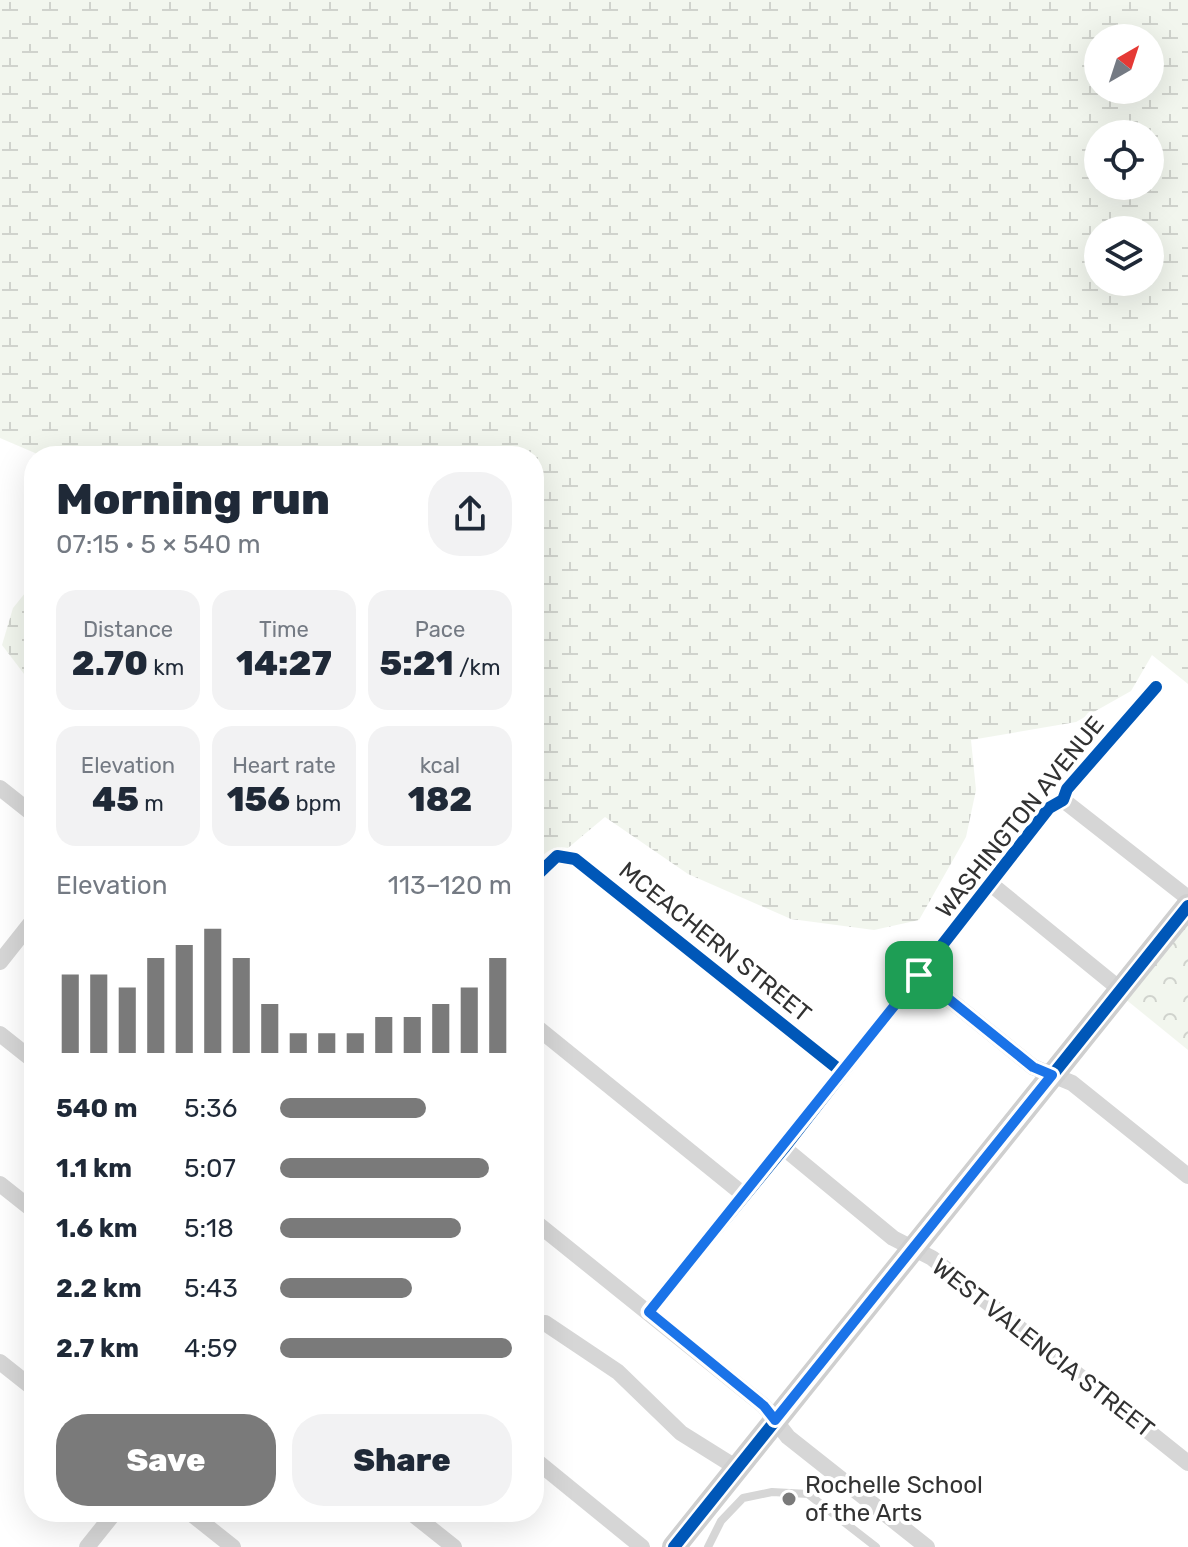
<!DOCTYPE html>
<html lang="en">
<head>
<meta charset="utf-8">
<style>
	body { margin:0; font-family:Rubik,sans-serif; background:#f2f2f3; color:#1f2937; height:100vh; display:flex; flex-direction:column; font-size:30px; white-space:nowrap }
	* { box-sizing:border-box; margin:0 }
	p { font-size:26px; color:#747a83 }
	.icon { flex:none; width:44px; height:44px; fill:none; stroke:currentColor; stroke-width:2; stroke-linecap:round; stroke-linejoin:round }
	.map { position:relative; flex:1; overflow:hidden }
	.panel { position:absolute; left:24px; top:446px; width:520px; height:1076px; display:flex; flex-direction:column; background:#fff; border-radius:32px; box-shadow:0 8px 32px #0002 }
	.panel>* { flex:none }
	.needle { width:52px; rotate:39deg }
	.fabs { position:absolute; left:1084px; top:24px; display:grid; gap:16px }
	.fabs a { display:grid; place-items:center; width:80px; height:80px; border-radius:50%; background:#fff; box-shadow:0 8px 32px #0002; font-size:40px }
	.pin { position:absolute; display:grid; place-items:center; width:68px; height:68px; color:#fff; margin:-34px; border-radius:16px; box-shadow:0 4px 12px #0006 }
	.round { display:grid; place-items:center; flex:none; width:84px; height:84px; border-radius:32px; background:#f2f2f3 }
	.overview { display:flex; align-items:center; justify-content:space-between; height:136px; padding:0 32px }
	h1 { font-size:44px; font-weight:800; line-height:60px }
	.stats { display:grid; grid-template-columns:repeat(3,1fr); gap:12px; height:136px; padding:8px 32px }
	.stats div { display:grid; align-content:center; border-radius:20px; background:#f2f2f3; text-align:center }
	.stats b { font-size:34px; font-weight:800 }
	.stats small { font-size:22px; font-weight:400 }
	.stats p { font-size:22px }
	.chart { height:224px; padding:16px 32px }
	.chart p { display:flex; justify-content:space-between }
	.chart svg { width:100%; height:144px; margin-top:8px; stroke:#7a7a7a; stroke-width:6 }
	.primary-button { display:flex; gap:16px; margin-top:auto; padding:16px 32px }
	.primary-button a { flex:1; height:92px; border-radius:32px; background:#7a7a7a; color:#fff; font-size:32px; font-weight:800; line-height:92px; text-align:center }
	.primary-button a+a { background:#f2f2f3; color:#1f2937 }
	ul { padding:0 32px; list-style:none; font-size:26px }
	li { display:grid; grid-template-columns:128px 96px 1fr; align-items:center; height:60px }
	li i { height:20px; border-radius:10px; background:#7a7a7a }
	.map>svg:first-child { display:block }
	.forest { fill:url(#forest-crowns) }
	.wetland { fill:url(#wetland-marsh); fill-rule:evenodd }
	.lines { fill:none; stroke-linecap:round; stroke-linejoin:round }
	.lane { stroke:#d6d6d6; stroke-width:8 }
	.street { stroke:#d6d6d6; stroke-width:16 }
	.secondary { stroke:#cfcfcf; stroke-width:24 }
	.cycleway-casing { stroke:#fff; stroke-width:17 }
	.cycleway { stroke:#0057b8; stroke-width:12 }
	.route-casing { stroke:#fff; stroke-width:16 }
	.route { stroke:#1a73e8; stroke-width:10 }
	.poi-dot { fill:#7a7a7a; stroke:#fff; stroke-width:3 }
	.labels { text-anchor:middle; stroke-width:8; stroke-linejoin:round; paint-order:stroke }
	.street-label { font-size:24px; fill:#323232; stroke:#fff }
	.poi-label { font-size:24px; fill:#323232; stroke:#fff; text-anchor:start }
</style>
</head>
<body>
<div class="map">
<svg width="1188" height="1547" viewBox="0 0 1188 1547">
	<defs>
		<pattern id="forest-crowns" width="20" height="18" patternUnits="userSpaceOnUse" patternTransform="scale(2)"><rect width="20" height="18" fill="#f2f6ee"/><path d="M2 6a3 3 0 1 1 6 0M12 15a3 3 0 1 1 6 0" fill="none" stroke="#d0d3cd"/></pattern>
		<pattern id="wetland-marsh" width="20" height="14" patternUnits="userSpaceOnUse" patternTransform="scale(2)"><rect width="20" height="14" fill="#f2f6ee"/><path d="M1 5h8M5 5V1M11 12h8M15 12V8" fill="none" stroke="#d0d3cd"/></pattern>
	</defs>
	<rect width="100%" height="100%" fill="#fff"/>
	<polygon class="forest" points="1188,918 1188,1050 1124,998"/>
	<g class="wetland">
		<path d="M 0,0 L 1188,0 L 1188,684 L 1152,655 L 1131,691 L 1076,722 L 971,740 L 976,790 L 966,837 L 919,920 L 874,930 L 791,919 L 688,874 L 605,817 L 568,848 C 553,845 545,852 534,865 L 534,456 L 42,456 L 0,438 ZM 1098,38 L 1150,38 L 1150,90 L 1098,90 ZM 1098,134 L 1150,134 L 1150,186 L 1098,186 ZM 1098,230 L 1150,230 L 1150,282 L 1098,282 Z"/>
		<polygon points="34,582 34,687 2,645 13,608"/>
	</g>
	<g class="lines">
		<polyline class="lane" points="708,1547 721,1521 743,1498 772,1492 808,1494 876,1547"/>
		<g class="street">
			<polyline points="0,788 34,815"/>
			<polyline points="1063,800 1188,898"/>
			<polyline points="534,878 557,856 575,859 842,1072"/>
			<polyline points="992,885 1121,990"/>
			<polyline points="0,962 34,919"/>
			<polyline points="919,975 1033,1067 1072,1083 1188,1176"/>
			<polyline points="534,1025 744,1195"/>
			<polyline points="0,1034 34,1061"/>
			<polyline points="784,1148 893,1238 932,1258 1188,1463"/>
			<polyline points="0,1184 34,1211"/>
			<polyline points="534,1221 764,1406 788,1437 927,1547"/>
			<polyline points="649,1312 784,1148 1049,808 1063,800 1067,789 1156,687"/>
			<polyline points="545,1323 618,1372 681,1433 737,1468"/>
			<polyline points="0,1362 34,1389"/>
			<polyline points="534,1459 642,1547"/>
			<polyline points="189,1512 233,1547"/>
			<polyline points="410,1512 454,1547"/>
			<polyline points="87,1547 115,1512"/>
		</g>
		<polyline class="secondary" points="674,1547 1188,906"/>
		<g class="cycleway-casing">
			<g id="cycleway">
				<polyline points="534,878 557,856 575,859 842,1072"/>
				<polyline points="649,1312 784,1148 1049,808 1063,800 1067,789 1156,687"/>
				<polyline points="674,1547 1188,906"/>
			</g>
		</g>
		<use href="#cycleway" class="cycleway"/>
	</g>
	<g class="lines">
		<g class="route-casing">
			<polygon id="route" points="919,975 1033,1067 1052,1075 775,1420 764,1406 649,1312"/>
		</g>
		<use href="#route" class="route"/>
	</g>
	<circle class="poi-dot" cx="789" cy="1499" r="8"/>
	<g class="labels">
		<g class="street-label">
			<text transform="translate(1020 817) rotate(-51)" y="8">WASHINGTON AVENUE</text>
			<text transform="translate(715 942) rotate(39)" y="8">MCEACHERN STREET</text>
			<text transform="translate(1043 1348) rotate(38)" y="8">WEST VALENCIA STREET</text>
		</g>
		<g class="poi-label">
			<text x="805" y="1493">Rochelle School<tspan x="805" dy="28">of the Arts</tspan></text>
		</g>
	</g>
</svg>
<div class="fabs">
<a><svg class="needle" viewBox="-14 -14 28 28"><path d="M0-13l5 13h-10z" fill="#e53935"/><path d="M0 13l5-13h-10z" fill="#747a83"/></svg></a>
<a><svg class="icon" aria-label="locate" viewBox="0 0 24 24"><circle cx="12" cy="12" r="6"/><path d="M12 2v4M12 18v4M2 12h4M18 12h4"/></svg></a>
<a><svg class="icon" aria-label="layers" viewBox="0 0 24 24"><path d="M12 4l9 5-9 5-9-5zM3 14l9 5 9-5"/></svg></a>
</div>
<div class="pin" style="left:919px;top:975px;background:#1e9e55"><svg class="icon" aria-label="arrive" viewBox="0 0 24 24"><path d="M6 21V4h12l-3 4 3 4H6"/></svg></div>
<section class="panel">
<div class="overview"><div><h1>Morning run</h1><p>07:15 · 5 × 540 m</p></div><a class="round"><svg class="icon" aria-label="share" viewBox="0 0 24 24"><path d="M12 15V3M7 8l5-5 5 5M5 13v7h14v-7"/></svg></a></div>
<div class="stats">
<div><p>Distance</p><b>2.70<small> km</small></b></div>
<div><p>Time</p><b>14:27</b></div>
<div><p>Pace</p><b>5:21<small> /km</small></b></div>
</div>
<div class="stats">
<div><p>Elevation</p><b>45<small> m</small></b></div>
<div><p>Heart rate</p><b>156<small> bpm</small></b></div>
<div><p>kcal</p><b>182</b></div>
</div>
<div class="chart"><p><span>Elevation</span>113–120 m</p>
<svg viewBox="0 0 160 44" preserveAspectRatio="none"><path d="M5 44V20M15 44V20M25 44V24M35 44V15M45 44V11M55 44V6M65 44V15M75 44V29M85 44V38M95 44V38M105 44V38M115 44V33M125 44V33M135 44V29M145 44V24M155 44V15"/></svg>
</div>
<ul>
<li><b>540 m</b>5:36<i style="width:63%"></i></li>
<li><b>1.1 km</b>5:07<i style="width:90%"></i></li>
<li><b>1.6 km</b>5:18<i style="width:78%"></i></li>
<li><b>2.2 km</b>5:43<i style="width:57%"></i></li>
<li><b>2.7 km</b>4:59<i style="width:100%"></i></li>
</ul>
<div class="primary-button"><a>Save</a><a>Share</a></div>
</section>
</div>
</body>
</html>
